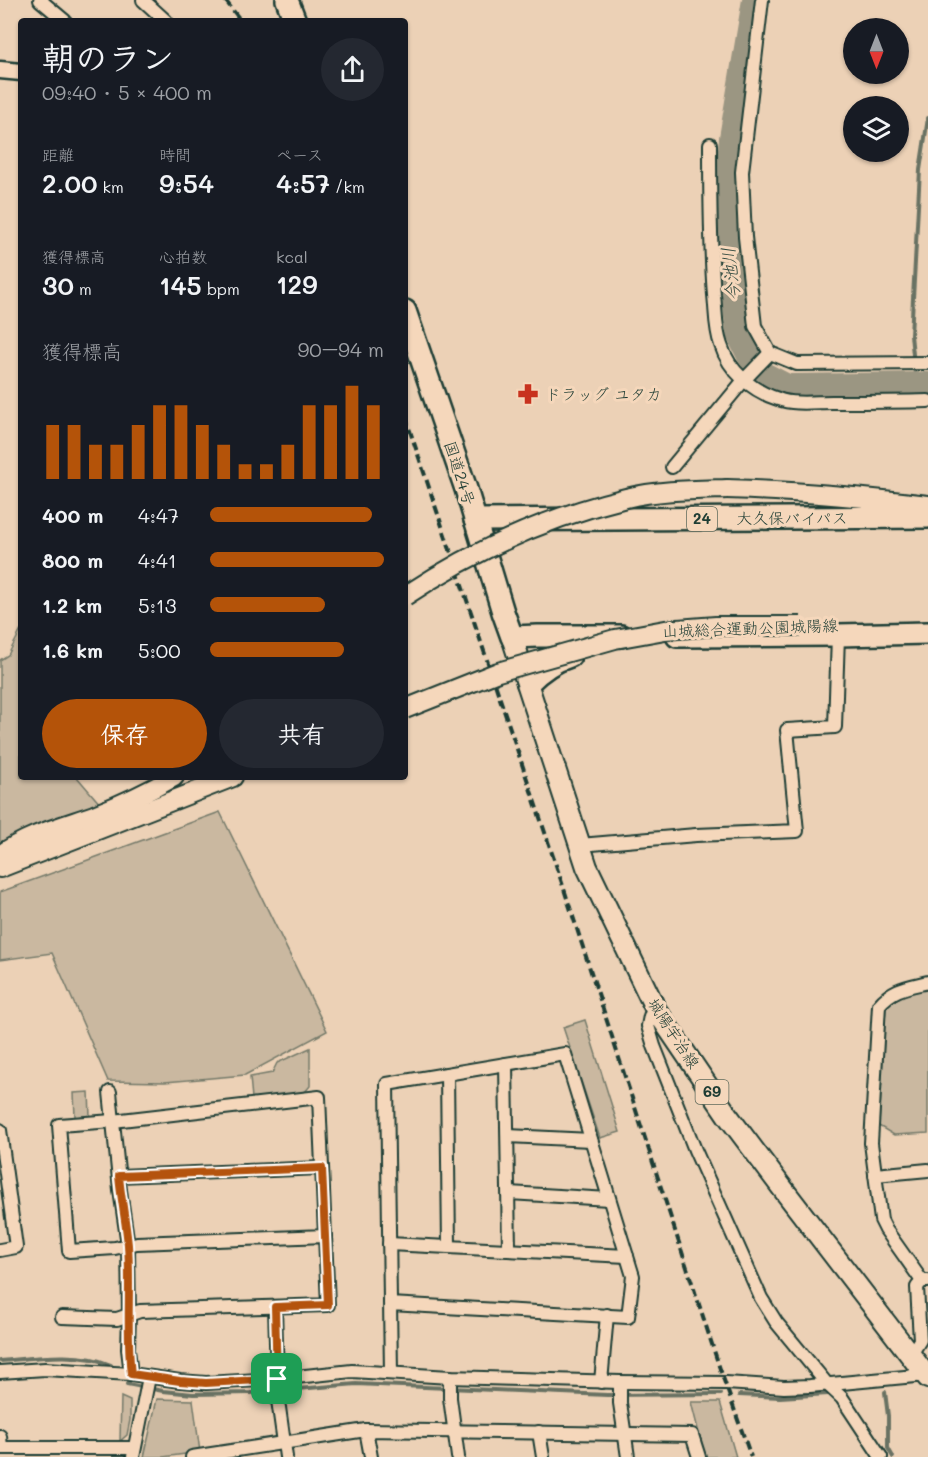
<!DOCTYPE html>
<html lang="ja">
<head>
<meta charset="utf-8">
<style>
	body { margin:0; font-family:Mali,"Klee One",sans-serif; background:#242831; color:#f1f3f6; height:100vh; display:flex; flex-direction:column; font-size:22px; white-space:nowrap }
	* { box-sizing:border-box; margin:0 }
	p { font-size:20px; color:#9ea1a6 }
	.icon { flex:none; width:33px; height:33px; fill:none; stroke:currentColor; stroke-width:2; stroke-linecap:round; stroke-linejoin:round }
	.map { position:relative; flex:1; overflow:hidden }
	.details { position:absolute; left:18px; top:18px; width:390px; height:762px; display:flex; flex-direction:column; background:#171b24; border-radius:6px; box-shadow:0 2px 4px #0004 }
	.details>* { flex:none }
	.needle { width:39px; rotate:180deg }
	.buttons { position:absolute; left:843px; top:18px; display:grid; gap:12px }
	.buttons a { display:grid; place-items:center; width:66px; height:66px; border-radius:50%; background:#171b24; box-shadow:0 2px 4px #0004; font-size:30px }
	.pin { position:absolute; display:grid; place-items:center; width:51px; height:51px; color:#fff; margin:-26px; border-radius:12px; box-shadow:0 3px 9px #0006 }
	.round { display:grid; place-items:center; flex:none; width:63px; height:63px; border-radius:32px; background:#242831 }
	.headline { display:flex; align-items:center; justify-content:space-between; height:102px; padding:0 24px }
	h1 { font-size:33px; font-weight:600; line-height:45px }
	.stats { display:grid; grid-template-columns:repeat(3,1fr); gap:9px; height:102px; padding:6px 24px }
	.stats div { display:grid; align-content:center }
	.stats b { font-size:26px; font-weight:600 }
	.stats small { font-size:16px; font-weight:400 }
	.stats p { font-size:16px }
	.chart { height:168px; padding:12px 24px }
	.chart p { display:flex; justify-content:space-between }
	.chart svg { width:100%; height:108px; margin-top:6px; stroke:#b45309; stroke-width:6 }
	.primary-button { display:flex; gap:12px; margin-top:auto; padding:12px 24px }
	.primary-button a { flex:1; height:69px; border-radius:36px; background:#b45309; color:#fff; font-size:24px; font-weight:600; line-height:69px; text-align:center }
	.primary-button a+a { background:#242831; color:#f1f3f6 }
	ul { padding:0 24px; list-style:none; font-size:20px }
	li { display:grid; grid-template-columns:96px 72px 1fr; align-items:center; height:45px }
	li i { height:15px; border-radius:8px; background:#b45309 }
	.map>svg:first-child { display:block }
	.green { fill:#cab8a0; stroke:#747a6a; stroke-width:1.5 }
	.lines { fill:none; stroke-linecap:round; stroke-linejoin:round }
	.stream { stroke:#697263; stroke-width:4 }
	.river { stroke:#9b9682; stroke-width:24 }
	.minor-casing { stroke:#1f3d34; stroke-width:16 }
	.tertiary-casing { stroke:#1f3d34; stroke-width:21 }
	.secondary-casing { stroke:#1f3d34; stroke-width:22 }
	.primary-casing { stroke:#1f3d34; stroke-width:24 }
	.trunk-casing { stroke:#1f3d34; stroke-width:26 }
	.minor { stroke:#f5d7bb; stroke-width:12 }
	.tertiary { stroke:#f5d7bb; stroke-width:16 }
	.secondary { stroke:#f5d7bb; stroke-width:18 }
	.primary { stroke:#f5d7bb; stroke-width:20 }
	.trunk { stroke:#f5d7bb; stroke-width:21 }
	.rail { stroke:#1f3d34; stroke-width:4; stroke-dasharray:9 4.5; stroke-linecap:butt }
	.secondary-bridge-casing { stroke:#1f3d34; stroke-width:22; stroke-linecap:butt }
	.secondary-bridge { stroke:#f5d7bb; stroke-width:18 }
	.route-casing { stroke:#fff; stroke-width:12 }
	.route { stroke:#b45309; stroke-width:8 }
	.labels { text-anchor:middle; stroke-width:6; stroke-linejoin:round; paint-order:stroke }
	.shield { fill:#f5d7bb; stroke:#5f6b5c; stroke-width:1.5 }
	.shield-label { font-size:15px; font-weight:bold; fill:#1f3d34 }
	.poi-label { font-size:16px; fill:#1f3d34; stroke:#f5d7bb; text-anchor:start }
	.street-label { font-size:16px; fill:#1f3d34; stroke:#f5d7bb }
	.water-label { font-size:18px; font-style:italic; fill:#324a40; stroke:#f5d7bb }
</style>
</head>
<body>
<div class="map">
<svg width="928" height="1457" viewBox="0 0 928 1457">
	<rect width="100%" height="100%" fill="#ecd1b6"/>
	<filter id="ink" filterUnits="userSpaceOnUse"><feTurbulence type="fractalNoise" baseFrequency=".0167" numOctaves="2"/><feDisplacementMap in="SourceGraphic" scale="12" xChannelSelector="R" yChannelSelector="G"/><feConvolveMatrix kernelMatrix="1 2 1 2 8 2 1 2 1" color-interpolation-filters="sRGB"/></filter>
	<g filter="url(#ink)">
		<g class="green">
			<polygon points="21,630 21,777 77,777 106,811 0,846 0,660 8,655"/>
			<polygon points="220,812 327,1031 245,1075 165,1082 108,1081 52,953 0,960 0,892"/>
			<path d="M 928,989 L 928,1133 L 894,1135 L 879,1126 L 886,1005 C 896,993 913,992 928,989 Z"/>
			<polygon points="585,1020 620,1132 600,1138 563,1027"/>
			<polygon points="310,1048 310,1086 304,1093 252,1098 250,1077 272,1073 277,1063"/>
			<polygon points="89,1092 90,1116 75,1117 74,1093"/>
			<polygon points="121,1397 130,1401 130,1420 127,1435 120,1441"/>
			<polygon points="157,1399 193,1400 200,1452 163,1457 144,1457"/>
			<polygon points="691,1402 720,1402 736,1457 705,1457"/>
		</g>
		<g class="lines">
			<g class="stream">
				<polyline points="916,384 911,335 920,170 928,118"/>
				<path d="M 0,1361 C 34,1358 80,1351 111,1365"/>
				<polyline points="127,1384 163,1391 193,1394 251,1393 356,1384 607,1395 721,1394"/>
				<polyline points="885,1392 888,1416 888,1448 893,1457"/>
				<polyline points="739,1395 780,1397 828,1394"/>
			</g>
			<polyline class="river" points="754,0 731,138 727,185 727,237 738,334 748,354 760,372 787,386 928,384"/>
			<g class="minor-casing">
				<g id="minor">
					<polyline points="40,0 65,21"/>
					<polyline points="143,0 166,21"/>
					<polyline points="762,0 742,172 745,237 755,326 770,353 797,364 928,363"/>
					<path d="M 710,144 C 710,195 710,245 714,295 C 716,311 715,329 721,345 C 729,371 752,391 778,399 C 794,405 815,402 832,402 C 864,402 896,402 928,401"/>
					<polyline points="672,467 744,380 770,353"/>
					<polyline points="580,845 696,835 797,831 787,730 835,727 838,635"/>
					<path d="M 928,982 C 908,987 893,988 879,1005 L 871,1143 L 881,1220 L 886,1230 L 922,1281 L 928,1281"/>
					<polyline points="656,1010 650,1016 648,1026 654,1046 695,1150 761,1298 776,1322 827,1384 842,1398 881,1457"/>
					<polyline points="506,1064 509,1250"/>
					<polyline points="447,1074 449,1247"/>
					<polyline points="110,1092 120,1190 128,1245 129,1316 128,1349 131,1374"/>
					<polyline points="0,1130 16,1247 0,1250"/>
					<polyline points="508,1136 591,1140"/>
					<polyline points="875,1175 928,1170"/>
					<polyline points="119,1176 322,1168"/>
					<polyline points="509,1193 609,1199"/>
					<polyline points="389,1244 627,1256"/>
					<polyline points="390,1304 628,1317 633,1276 565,1054 387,1084 391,1373"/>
					<polyline points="275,1307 277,1379"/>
					<polyline points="62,1317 117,1319 140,1311 328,1305 319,1097 113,1121 59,1125 69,1251 115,1248 137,1243 325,1236"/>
					<polyline points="909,1353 915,1348 920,1340 917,1287 922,1281"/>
					<polyline points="0,1372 45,1369 131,1374 180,1381 206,1383 277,1379 352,1371 450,1377 620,1382 726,1383 784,1387 810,1386 926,1375"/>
					<polyline points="450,1377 450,1398 458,1457"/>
					<polyline points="275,1379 286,1457"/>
					<polyline points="601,1382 607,1315"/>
					<polyline points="620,1382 620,1403 628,1457"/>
					<polyline points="366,1430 371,1457"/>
					<polyline points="539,1432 543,1457"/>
					<polyline points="0,1436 1,1448 134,1448"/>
					<polyline points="133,1457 149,1377"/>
					<polyline points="192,1457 366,1430 692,1435 699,1457"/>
				</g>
			</g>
			<g class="tertiary-casing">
				<polyline id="tertiary" points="0,70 21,72"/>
			</g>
			<g class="secondary-casing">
				<g id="secondary">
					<path d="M 727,489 C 794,491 861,497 928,505"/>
					<path d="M 0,855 C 27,835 63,826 94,815 C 122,804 148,792 174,777"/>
					<polyline points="0,868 233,777"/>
				</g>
			</g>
			<g class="primary-casing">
				<polyline id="primary" points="512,637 587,867 656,1010 728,1116 783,1189 928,1378"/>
			</g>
			<g class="trunk-casing">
				<g id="trunk">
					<polyline points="287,0 295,21"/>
					<polyline points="405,311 466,489 503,612 512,637 538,636 621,636"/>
					<polyline points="475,520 928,517"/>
					<polyline points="677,636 838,635 928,633"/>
					<path d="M 528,683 C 540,671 553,661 570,656"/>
				</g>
			</g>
			<use href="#minor" class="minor"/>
			<use href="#tertiary" class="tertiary"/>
			<use href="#secondary" class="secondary"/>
			<use href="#primary" class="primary"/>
			<use href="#trunk" class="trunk"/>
			<g class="rail">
				<polyline points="225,0 241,21"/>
				<polyline points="405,416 565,892 720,1369 751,1457"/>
			</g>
			<g class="secondary-bridge-casing">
				<g id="secondary-bridge">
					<path d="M 405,596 C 473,551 547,517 626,498 C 659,490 693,490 727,489"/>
					<polyline points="405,709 498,672 615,639 665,630 716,626 801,626"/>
				</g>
			</g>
			<use href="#secondary-bridge" class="secondary-bridge"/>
		</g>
	</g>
	<g class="lines" filter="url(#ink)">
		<g class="route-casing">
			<path id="route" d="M 322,1168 L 328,1305 L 275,1307 L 277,1379 L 206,1383 L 180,1381 L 131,1374 C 126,1331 131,1288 128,1245 C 126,1222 121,1199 119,1176 Z"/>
		</g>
		<use href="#route" class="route"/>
	</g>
	<defs>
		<g id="pharmacy-bare" transform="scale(1.62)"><path d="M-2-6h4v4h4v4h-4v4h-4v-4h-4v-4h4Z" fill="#c8321e" stroke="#f5d7bb" stroke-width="2.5" paint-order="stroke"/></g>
	</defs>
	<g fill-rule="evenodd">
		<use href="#pharmacy-bare" x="528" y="394"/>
	</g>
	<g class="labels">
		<g class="shield">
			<rect x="687" y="507" width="30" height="24" rx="4.5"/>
			<rect x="695.5" y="1080" width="33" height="24" rx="4.5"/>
		</g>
		<g class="shield-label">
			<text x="702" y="524">24</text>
			<text x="712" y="1097">69</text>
		</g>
		<g class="poi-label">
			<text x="545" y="400">ドラッグ ユタカ</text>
		</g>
		<g class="street-label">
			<text transform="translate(460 473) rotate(72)" y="6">国道24号</text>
			<text x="792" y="524">大久保バイパス</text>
			<text transform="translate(750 628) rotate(-2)" y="6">山城総合運動公園城陽線</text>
			<text transform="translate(674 1033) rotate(57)" y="6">城陽宇治線</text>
		</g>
		<g class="water-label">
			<text transform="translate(731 274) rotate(-96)" y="6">今池川</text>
		</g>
	</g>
</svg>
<div class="buttons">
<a><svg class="needle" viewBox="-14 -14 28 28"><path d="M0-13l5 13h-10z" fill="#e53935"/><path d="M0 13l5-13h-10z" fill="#9ea1a6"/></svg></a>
<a><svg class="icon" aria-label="layers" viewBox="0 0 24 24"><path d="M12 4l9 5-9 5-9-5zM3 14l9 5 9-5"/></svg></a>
</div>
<div class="pin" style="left:277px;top:1379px;background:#1e9e55"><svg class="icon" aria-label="arrive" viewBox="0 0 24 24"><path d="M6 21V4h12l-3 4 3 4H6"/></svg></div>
<section class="details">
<div class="headline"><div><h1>朝のラン</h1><p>09:40 · 5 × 400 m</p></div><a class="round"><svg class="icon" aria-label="share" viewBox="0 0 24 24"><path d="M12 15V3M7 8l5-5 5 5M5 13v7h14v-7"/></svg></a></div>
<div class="stats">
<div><p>距離</p><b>2.00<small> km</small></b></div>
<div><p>時間</p><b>9:54</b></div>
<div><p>ペース</p><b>4:57<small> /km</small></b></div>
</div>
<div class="stats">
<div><p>獲得標高</p><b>30<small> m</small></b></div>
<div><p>心拍数</p><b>145<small> bpm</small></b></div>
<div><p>kcal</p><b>129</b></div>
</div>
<div class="chart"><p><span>獲得標高</span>90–94 m</p>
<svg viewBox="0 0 160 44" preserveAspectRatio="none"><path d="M5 44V22M15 44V22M25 44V30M35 44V30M45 44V22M55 44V14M65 44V14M75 44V22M85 44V30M95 44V38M105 44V38M115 44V30M125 44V14M135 44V14M145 44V6M155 44V14"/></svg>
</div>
<ul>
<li><b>400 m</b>4:47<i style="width:93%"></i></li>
<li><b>800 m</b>4:41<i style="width:100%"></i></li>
<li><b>1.2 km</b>5:13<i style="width:66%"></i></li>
<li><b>1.6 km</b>5:00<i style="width:77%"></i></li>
</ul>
<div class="primary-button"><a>保存</a><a>共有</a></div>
</section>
</div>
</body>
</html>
